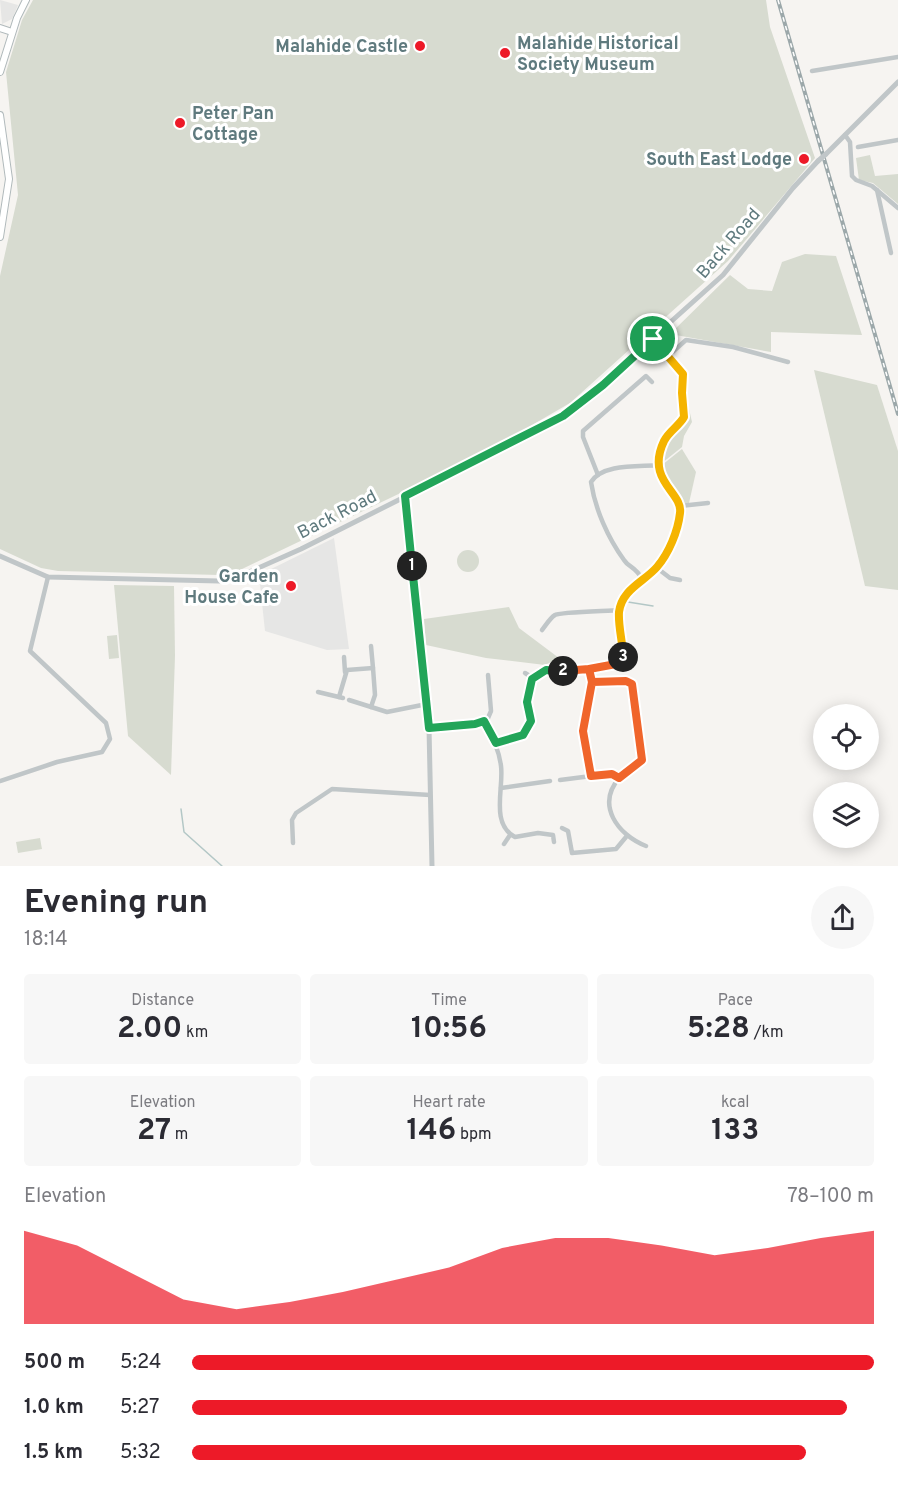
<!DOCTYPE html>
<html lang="en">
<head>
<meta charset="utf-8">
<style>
	body { margin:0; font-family:Overpass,sans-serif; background:#f7f7f7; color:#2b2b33; height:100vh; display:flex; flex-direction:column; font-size:22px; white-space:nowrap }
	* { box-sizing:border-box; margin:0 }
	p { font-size:20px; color:#7c7c81 }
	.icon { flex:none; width:33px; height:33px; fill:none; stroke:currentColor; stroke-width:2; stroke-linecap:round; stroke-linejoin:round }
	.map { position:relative; height:866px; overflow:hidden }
	.sheet { display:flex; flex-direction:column; background:#fff; flex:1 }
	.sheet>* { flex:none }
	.fabs { position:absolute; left:813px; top:704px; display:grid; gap:12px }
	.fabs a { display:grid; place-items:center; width:66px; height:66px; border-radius:50%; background:#fff; box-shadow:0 3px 15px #0003; font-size:30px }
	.pin { position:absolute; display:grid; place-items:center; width:51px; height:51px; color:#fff; margin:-26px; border:3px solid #fff; border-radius:50%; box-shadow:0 2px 6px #0007 }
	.km { position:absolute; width:30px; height:30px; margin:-15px; border-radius:50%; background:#222; color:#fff; font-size:16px; line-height:30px; text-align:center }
	.round { display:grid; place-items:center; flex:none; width:63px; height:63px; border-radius:32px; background:#f7f7f7 }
	.overview { display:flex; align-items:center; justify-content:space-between; height:102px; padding:0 24px }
	h1 { font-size:33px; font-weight:700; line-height:45px }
	.metrics { display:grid; grid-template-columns:repeat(3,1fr); gap:9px; height:102px; padding:6px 24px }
	.metrics div { display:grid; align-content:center; border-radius:6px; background:#f7f7f7; text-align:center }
	.metrics b { font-size:30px; font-weight:700 }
	.metrics small { font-size:16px; font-weight:400 }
	.metrics p { font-size:16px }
	.chart { height:168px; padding:12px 24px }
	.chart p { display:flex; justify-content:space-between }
	.chart svg { width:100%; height:108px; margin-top:6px; fill:#ed1a28; opacity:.7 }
	ul { padding:0 24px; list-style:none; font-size:20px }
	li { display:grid; grid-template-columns:96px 72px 1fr; align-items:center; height:45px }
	li i { height:15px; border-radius:8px; background:#ed1a28 }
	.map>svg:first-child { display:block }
	.built { fill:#e6e6e5 }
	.green { fill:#d7dbd0 }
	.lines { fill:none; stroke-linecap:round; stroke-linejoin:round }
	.stream { stroke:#b3c7c6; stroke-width:1.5 }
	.secondary-casing { stroke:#b0b9bb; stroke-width:8 }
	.minor { stroke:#c0c6c8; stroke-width:4.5 }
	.tertiary { stroke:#c0c6c8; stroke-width:5 }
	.secondary { stroke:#fff; stroke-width:6 }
	.rail-casing { stroke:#9ca8aa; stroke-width:4 }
	.rail { stroke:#fff; stroke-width:1.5; stroke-dasharray:4.5; stroke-linecap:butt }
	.tertiary-bridge { stroke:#c0c6c8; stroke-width:5 }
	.split-1-casing { stroke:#fff; stroke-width:12 }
	.split-2-casing { stroke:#fff; stroke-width:12 }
	.split-3-casing { stroke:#fff; stroke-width:12 }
	.split-4-casing { stroke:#fff; stroke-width:12 }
	.split-1 { stroke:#22a559; stroke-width:8 }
	.split-2 { stroke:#22a559; stroke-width:8 }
	.split-3 { stroke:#f0652b; stroke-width:8 }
	.split-4 { stroke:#f5b400; stroke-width:8 }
	.poi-dot { fill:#ed1a28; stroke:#fff; stroke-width:2 }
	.labels { text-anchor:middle; stroke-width:6; stroke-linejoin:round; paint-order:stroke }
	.poi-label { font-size:18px; font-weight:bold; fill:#5f7a7e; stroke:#fff; text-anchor:end }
	.street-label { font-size:18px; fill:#5f7a7e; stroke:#fff }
</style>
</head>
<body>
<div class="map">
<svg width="898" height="866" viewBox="0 0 898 866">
	<rect width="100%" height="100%" fill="#f6f4f1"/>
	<g class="built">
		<polygon points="0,0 18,5 12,19 2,24"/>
		<polygon points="334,538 349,649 327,650 265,631 259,575"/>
	</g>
	<g class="green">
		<polygon points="33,0 766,0 770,27 815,158 728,261 570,403 484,453 240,570 220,575 58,571 41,568 0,549 0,276 18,195 6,72 22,20"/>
		<polygon points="870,155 875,176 898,174 898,204 873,183 859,180 856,158"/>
		<polygon points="805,254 836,256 862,335 771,332 771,352 670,334 730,275 748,289 772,291 782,262"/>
		<polygon points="814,370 877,385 898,451 898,590 865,586"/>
		<polygon points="687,377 685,391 692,422 684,436 682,447 662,463 669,438 687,417 683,392"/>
		<polygon points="682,449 696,472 689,503 684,503 670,487 662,465"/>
		<circle cx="468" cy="561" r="11"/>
		<polygon points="114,585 174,586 175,656 171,775 128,736"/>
		<polygon points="509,607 519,628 559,658 545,665 486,658 426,645 424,619"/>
		<polygon points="117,635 119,658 109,659 107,636"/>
		<polygon points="40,838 42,849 18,853 16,842"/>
	</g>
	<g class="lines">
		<g class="stream">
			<polyline points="628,602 653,606"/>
			<polyline points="181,809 184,832 222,866"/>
		</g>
		<g class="secondary-casing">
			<g id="secondary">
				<polyline points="0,28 12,32"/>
				<polyline points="0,72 17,18 26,0"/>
				<polyline points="0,115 9,179 0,237"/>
			</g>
		</g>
		<g class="minor">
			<polyline points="812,71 898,57"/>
			<polyline points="845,135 850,142 852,176 856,180 872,186 898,208"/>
			<polyline points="858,147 898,140"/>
			<polyline points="877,190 891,253"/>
			<polyline points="653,339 683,373 682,393 684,417 668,435 659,461 665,485 680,506"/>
			<polyline points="668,356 686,340 733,347 788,362"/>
			<polyline points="598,475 583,437 583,431 646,376 652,382"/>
			<polyline points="680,506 708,503"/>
			<polyline points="657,568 670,578 680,580"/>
			<path d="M 642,579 C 635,566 629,568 624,560 C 608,538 595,509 591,482 C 603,463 640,467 659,465"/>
			<path d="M 542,630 C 546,625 550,618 555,615 C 559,612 609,611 619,610"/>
			<polyline points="371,646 373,668"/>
			<polyline points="344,657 345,672"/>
			<polyline points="622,661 633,662"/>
			<polyline points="589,669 592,683 583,731 591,776"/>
			<polyline points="525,673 533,678"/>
			<path d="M 592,683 L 626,681 L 634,689 L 642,760 C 636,767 627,770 620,777 C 595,805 618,835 646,846"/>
			<polyline points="318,692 343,698"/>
			<polyline points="339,697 347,670 373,668 375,695 371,707"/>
			<polyline points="349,700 387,712 427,704"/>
			<path d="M 484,721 C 492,735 499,749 501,766 C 504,788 490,824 515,837 L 538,833 L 553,835 L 554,842"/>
			<polyline points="429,728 475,725 488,718 491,711 488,675"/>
			<path d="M 496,743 C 504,740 516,739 524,734 C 542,722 515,691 540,672 L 578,671 L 621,662 C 629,647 614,621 623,602 C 630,588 640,583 651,573 C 668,557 680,529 680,506"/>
			<polyline points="560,780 607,774 619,778"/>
			<polyline points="0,781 57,762 102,752 110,739 106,723 30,651 48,577"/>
			<polyline points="501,788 550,781"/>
			<polyline points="562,828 568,831 572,853 616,849 626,837"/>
			<polyline points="293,843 292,820 296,813 332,789 430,795"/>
			<polyline points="504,844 510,835"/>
		</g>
		<g class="tertiary">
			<polyline points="826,154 898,82"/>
			<polyline points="405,496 429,728 432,866"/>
			<polyline points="0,556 48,577 219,581 247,573 301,549 514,442 579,404 723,275 793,188 818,161"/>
		</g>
		<use href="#secondary" class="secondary"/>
		<g class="rail-casing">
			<polyline id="rail" points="778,0 898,414"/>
		</g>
		<use href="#rail" class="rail"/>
		<polyline class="tertiary-bridge" points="818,161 826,154"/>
	</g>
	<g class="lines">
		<g class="split-1-casing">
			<polyline id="split-1" points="412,566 405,496 563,416 603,385 653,339"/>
		</g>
		<g class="split-2-casing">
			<polyline id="split-2" points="412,566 429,728 475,724 484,721 496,743 523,735 531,721 527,702 532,679 546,670 563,671"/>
		</g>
		<g class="split-3-casing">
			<polyline id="split-3" points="563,671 589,669 592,682 626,681 632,684 642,760 619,778 612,774 591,776 583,731 592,682 589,669 616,664 623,657"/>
		</g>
		<g class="split-4-casing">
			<path id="split-4" d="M 623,657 C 623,642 618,627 619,612 C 622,589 644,582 657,567 C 669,553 678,531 680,513 C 683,492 645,481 664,441 C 669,431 679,426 684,417 L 682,393 L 683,374 L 653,339"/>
		</g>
		<use href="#split-1" class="split-1"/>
		<use href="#split-2" class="split-2"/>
		<use href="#split-3" class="split-3"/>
		<use href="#split-4" class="split-4"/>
	</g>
	<g class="poi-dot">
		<circle cx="420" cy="46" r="6"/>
		<circle cx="505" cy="53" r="6"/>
		<circle cx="180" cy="123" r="6"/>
		<circle cx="804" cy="159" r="6"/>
		<circle cx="291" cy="586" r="6"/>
	</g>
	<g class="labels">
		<g class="poi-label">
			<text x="517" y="49" text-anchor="start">Malahide Historical<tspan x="517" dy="21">Society Museum</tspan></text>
			<text x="408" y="52">Malahide Castle</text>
			<text x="192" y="119" text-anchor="start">Peter Pan<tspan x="192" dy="21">Cottage</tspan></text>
			<text x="792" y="165">South East Lodge</text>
			<text x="279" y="582">Garden<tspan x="279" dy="21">House Cafe</tspan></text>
		</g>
		<g class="street-label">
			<text transform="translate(728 243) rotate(-49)" y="6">Back Road</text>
			<text transform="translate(337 514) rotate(-27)" y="6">Back Road</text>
		</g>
	</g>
</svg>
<div class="fabs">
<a><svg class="icon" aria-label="locate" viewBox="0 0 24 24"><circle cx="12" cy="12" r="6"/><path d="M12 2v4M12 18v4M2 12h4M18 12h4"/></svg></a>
<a><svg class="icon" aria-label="layers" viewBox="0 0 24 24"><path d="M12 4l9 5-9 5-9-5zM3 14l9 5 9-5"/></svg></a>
</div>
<div class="pin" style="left:653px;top:339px;background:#1e9e55"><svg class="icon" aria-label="arrive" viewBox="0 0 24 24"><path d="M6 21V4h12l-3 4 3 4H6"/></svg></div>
<b class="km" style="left:412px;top:566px">1</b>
<b class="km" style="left:563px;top:671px">2</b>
<b class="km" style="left:623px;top:657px">3</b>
</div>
<section class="sheet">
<div class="overview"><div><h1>Evening run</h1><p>18:14</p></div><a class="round"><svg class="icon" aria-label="share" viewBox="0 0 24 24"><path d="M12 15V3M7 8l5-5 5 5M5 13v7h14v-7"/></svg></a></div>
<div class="metrics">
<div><p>Distance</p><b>2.00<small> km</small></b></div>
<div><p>Time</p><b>10:56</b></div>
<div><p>Pace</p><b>5:28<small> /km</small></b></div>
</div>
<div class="metrics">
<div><p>Elevation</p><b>27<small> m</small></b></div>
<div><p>Heart rate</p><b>146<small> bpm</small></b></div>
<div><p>kcal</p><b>133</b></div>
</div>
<div class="chart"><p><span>Elevation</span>78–100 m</p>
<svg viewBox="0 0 160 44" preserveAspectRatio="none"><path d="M0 44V6L10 12L20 23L30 34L40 38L50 35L60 31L70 26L80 21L90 13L100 9L110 9L120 12L130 16L140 13L150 9L160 6V44z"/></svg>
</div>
<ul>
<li><b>500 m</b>5:24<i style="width:100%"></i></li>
<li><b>1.0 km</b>5:27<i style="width:96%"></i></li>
<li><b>1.5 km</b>5:32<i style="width:90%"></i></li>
</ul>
</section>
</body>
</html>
